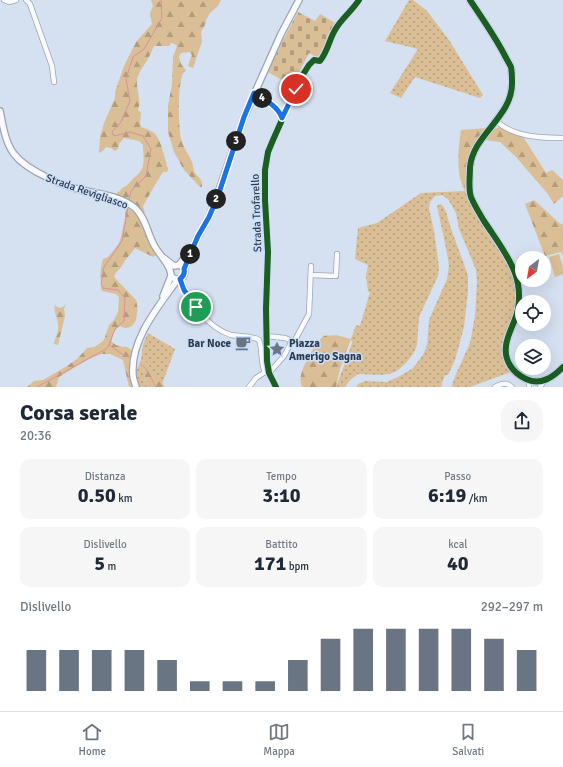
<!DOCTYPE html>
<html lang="it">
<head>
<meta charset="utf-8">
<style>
	body { margin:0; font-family:Signika,sans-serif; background:#f6f6f7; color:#1f2937; height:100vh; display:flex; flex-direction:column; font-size:15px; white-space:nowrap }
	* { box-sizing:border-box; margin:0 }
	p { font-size:13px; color:#747a83 }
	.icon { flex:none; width:22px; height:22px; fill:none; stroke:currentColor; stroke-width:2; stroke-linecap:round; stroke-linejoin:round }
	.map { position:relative; height:387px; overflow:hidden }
	.details { display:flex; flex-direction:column; background:#fff; flex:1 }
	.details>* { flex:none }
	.needle { width:26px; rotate:211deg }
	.fabs { position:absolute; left:515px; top:251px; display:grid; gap:8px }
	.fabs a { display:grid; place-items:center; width:36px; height:36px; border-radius:50%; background:#fff; box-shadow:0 4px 16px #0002; font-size:20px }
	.pin { position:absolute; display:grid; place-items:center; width:34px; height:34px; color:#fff; margin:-17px; border:2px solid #fff; border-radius:50%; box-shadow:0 1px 4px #0007 }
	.km { position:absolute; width:20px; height:20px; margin:-10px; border-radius:50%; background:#222; color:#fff; font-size:11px; line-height:20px; text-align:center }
	.round { display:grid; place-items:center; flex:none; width:42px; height:42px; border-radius:16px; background:#f6f6f7 }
	.head { display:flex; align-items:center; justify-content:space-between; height:68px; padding:0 20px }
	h1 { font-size:22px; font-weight:700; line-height:30px }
	.figures { display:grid; grid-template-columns:repeat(3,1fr); gap:6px; height:68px; padding:4px 20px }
	.figures div { display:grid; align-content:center; border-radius:10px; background:#f6f6f7; text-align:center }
	.figures b { font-size:20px; font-weight:700 }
	.figures small { font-size:11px; font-weight:400 }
	.figures p { font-size:11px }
	.chart { height:112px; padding:8px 20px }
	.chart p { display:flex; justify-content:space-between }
	.chart svg { width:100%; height:72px; margin-top:4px; stroke:#6a7583; stroke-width:6 }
	.tab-bar { display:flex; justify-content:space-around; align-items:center; height:56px; border-top:1px solid #e0e1e3; background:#fff; font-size:11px; color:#747a83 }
	.tab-bar a { display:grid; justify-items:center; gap:2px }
	.tab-bar .active { color:#6a7583 }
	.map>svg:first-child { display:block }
	.grass { fill:url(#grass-dots) }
	.forest { fill:url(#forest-firs) }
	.cemetery { fill:url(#cemetery-stones) }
	.pitch { fill:#dabe95 }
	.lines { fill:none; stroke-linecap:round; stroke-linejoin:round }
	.stream { stroke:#dc8f9c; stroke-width:1 }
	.minor-casing { stroke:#9ba5b2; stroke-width:6 }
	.tertiary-casing { stroke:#9ba5b2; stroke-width:8 }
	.minor { stroke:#f9fafd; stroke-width:4.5 }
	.tertiary { stroke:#f9fafd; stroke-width:5.5 }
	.cycleway-casing { stroke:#c9dffc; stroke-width:8 }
	.cycleway { stroke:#1b5e20; stroke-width:6 }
	.route-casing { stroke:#fff; stroke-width:8 }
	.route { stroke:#1a73e8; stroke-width:5 }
	.labels { text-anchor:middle; stroke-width:3; stroke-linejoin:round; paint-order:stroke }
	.street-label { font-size:11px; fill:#303b49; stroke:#c9dffc }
	.poi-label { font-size:11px; font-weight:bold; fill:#303b49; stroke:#c9dffc; text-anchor:end }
</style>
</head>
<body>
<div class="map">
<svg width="563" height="387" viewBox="0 0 563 387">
	<defs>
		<pattern id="grass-dots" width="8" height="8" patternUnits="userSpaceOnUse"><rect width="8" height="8" fill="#dabe95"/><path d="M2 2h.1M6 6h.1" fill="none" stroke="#b19c7c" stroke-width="1.8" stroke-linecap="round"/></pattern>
		<pattern id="forest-firs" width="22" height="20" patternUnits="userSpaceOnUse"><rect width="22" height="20" fill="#dabe95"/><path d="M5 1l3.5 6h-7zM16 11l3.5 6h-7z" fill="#b19c7c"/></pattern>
		<pattern id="cemetery-stones" width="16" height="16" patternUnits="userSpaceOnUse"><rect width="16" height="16" fill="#dabe95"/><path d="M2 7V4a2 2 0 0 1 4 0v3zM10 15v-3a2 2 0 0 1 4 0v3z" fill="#b19c7c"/></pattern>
	</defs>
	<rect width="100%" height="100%" fill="#d5e0f0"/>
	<g class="grass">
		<polygon points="409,0 413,0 427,11 449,40 483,95 480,98 415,77 401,98 390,93 418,49 385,41"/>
		<path d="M 465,191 C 473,210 484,227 495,244 C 504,259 515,273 516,291 C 517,300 516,309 513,318 C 506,338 495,351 511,372 L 470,387 L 453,387 L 452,385 L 456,374 L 470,343 L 475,316 L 477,282 L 476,270 L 472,260 L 459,229 L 456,213 L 448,199 L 442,195 L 435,196 L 430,202 L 429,208 L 434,231 L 439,267 L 438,276 L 419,317 L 417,345 L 413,354 L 406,363 L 397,371 L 389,374 L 380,375 L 358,374 L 350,380 L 345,387 L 336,387 L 348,355 L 352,343 L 351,339 L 356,325 L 360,326 L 370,292 L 368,291 L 366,276 L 368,265 L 355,259 L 358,228 L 377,223 L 421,193 Z"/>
		<polygon points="440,204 443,206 446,212 450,226 465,267 468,276 468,291 464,327 455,360 448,375 445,375 442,383 441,387 356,387 358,384 365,381 387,382 400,376 413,368 423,355 427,345 429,320 447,279 449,266 447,253 437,206"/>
		<polygon points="148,333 175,349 162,384 145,361 141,360 143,344"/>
		<path d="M 139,365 C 141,368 143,370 144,374 C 145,379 144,381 147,387 L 139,387 L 136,372 Z"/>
	</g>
	<g class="forest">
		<path d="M 151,0 L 221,0 L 218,6 L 210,13 L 206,20 L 206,23 L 201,32 L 202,41 L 193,68 L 188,66 L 192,55 L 190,52 L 181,53 L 179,57 L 181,64 L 186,70 L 185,72 L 184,72 C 177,79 178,132 182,142 C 184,149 189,155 192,162 C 193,164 193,168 194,171 C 198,179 202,176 202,187 L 200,187 L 184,170 L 174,152 L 168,132 L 168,106 L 172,84 L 173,57 L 177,46 L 175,44 L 171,43 L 169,46 L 154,46 C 152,50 151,53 149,57 C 145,64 139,72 137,79 C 136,91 142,99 138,110 L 141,113 L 140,123 L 141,127 C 146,129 153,131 156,135 C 162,143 165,160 168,169 L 167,172 L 163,172 L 155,185 L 143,206 L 145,214 C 136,205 128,200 115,194 L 120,191 L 122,188 C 127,186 128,184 132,180 C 134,177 137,176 139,173 C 146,166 143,154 143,145 L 139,141 L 124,138 L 119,144 L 118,149 L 115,151 L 111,148 L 106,147 L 104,150 L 99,153 L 100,137 L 104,123 L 115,98 L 115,92 L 124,66 L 136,42 L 152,24 L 150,13 L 153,6 Z"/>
		<polygon points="500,127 514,135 524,138 546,173 552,170 563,180 563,196 554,204 547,193 516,157 500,142 485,140 494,129"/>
		<path d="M 487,128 C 483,132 479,136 476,141 C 466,155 465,174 465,191 C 456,176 458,147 461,130 Z"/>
		<polygon points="534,200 558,222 563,225 563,256 561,252 545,256 525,204"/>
		<path d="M 126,207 L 139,216 L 151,245 L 156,255 L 153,257 L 135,248 C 131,254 126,258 123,264 C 120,270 117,269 114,277 L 136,300 C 137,304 138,309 137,313 C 137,323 130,332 120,326 C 115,329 111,336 112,342 L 116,345 L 123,347 C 127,346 129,348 132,351 C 130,363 129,375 132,387 L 129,387 L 123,360 L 110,354 L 101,354 L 87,360 L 59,377 L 56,387 L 27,387 L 34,381 L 43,380 L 67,366 L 78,358 L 87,348 L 95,347 L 104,340 L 109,325 L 114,320 L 118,312 L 119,297 L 116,294 L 102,291 L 101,288 L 102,284 C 99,277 101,266 103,259 L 108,257 L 118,245 L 121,237 L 125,218 Z"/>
		<path d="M 66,304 L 64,309 L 65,316 L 58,345 L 54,344 C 55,337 59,332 58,325 C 58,317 53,312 55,305 L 59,308 L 63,307 Z"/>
		<path d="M 336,335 L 351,339 L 340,369 L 336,387 L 302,387 C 300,382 300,377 302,371 C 304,365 318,338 324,336 C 327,335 333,336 336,335 Z"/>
		<path d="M 141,360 L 145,361 L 165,387 L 147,387 C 144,381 145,379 144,374 C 143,370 141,368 139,365 Z"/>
	</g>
	<polygon class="cemetery" points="298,12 315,21 320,14 335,23 332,29 332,31 327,48 320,59 309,53 295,80 282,80 268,72 283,40"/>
	<polygon class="pitch" points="559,254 563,267 563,274 555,277 549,257"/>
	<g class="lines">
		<g class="stream">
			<polyline points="129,202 131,191 146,176 151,149 143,136 130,132 114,136 112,132 121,122 130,101 126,79 133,57 144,49 162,18 161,0"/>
			<polyline points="109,345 122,354 129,357"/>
			<polyline points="140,363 146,369 156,387"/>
			<polyline points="37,387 106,349 109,345 115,329 124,321 125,298 118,290 103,288 101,284 104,267 122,241 128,207"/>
		</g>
		<g class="minor-casing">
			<g id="minor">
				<polyline points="4,0 9,2 16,0"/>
				<polyline points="26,0 30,4 52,66 54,82"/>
				<path d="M 254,93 C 264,100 278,106 282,118"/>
				<path d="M 496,121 C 514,137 540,138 563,138"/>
				<polyline points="311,275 336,276 337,254"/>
				<path d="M 181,279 C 188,301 208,328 231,335 C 240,337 251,335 259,340 C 263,350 260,362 265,372 L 269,373"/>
				<polyline points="266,336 285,338 292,341 284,356 269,373"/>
				<polyline points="292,341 295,340 309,314 311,266"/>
				<polyline points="529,381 529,387"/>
				<polyline points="249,387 256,378 265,372"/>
				<path d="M 276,387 L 269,373 L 267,361 L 266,309 L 268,252 L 265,200 L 265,170 L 268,152 L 273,140 L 281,122 L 282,118 L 297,84 L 309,65 L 314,60 L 320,61 C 328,51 329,40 335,30 C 341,19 352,11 359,0"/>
				<path d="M 495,387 C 500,384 507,382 512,387"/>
				<polyline points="540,387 544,381"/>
			</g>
		</g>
		<g class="tertiary-casing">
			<g id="tertiary">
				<path d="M 470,0 C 482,18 494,35 504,54 C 506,58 509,63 511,67 C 512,72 512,78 512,82 C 513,117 473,134 470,167 C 470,177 468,188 471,197 C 474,205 480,214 484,221 C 495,238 508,254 515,273 C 519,284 520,297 518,309 C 516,321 507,334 506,346 C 504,361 513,373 526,379 C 541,386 553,377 563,367"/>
				<path d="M 0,111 C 3,126 5,142 14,154 C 27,171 65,187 86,191 C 102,194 122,197 135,208 C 145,217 147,231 153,243 C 157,252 165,259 169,268 C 171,271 170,274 172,277 C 175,280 180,280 183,277 C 185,274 185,272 184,269 L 198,236"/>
				<polyline points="197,238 209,217 217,196 244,117 281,34 299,0"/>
				<polyline points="164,258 174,266 179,265 182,267"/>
				<polyline points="179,265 186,256"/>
				<polyline points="163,296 171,276"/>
				<path d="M 136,387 C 135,383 133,379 133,375 C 130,339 159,306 178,279"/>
			</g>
		</g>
		<use href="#minor" class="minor"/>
		<use href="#tertiary" class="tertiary"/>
		<g class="cycleway-casing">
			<g id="cycleway">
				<path d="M 470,0 C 482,18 494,35 504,54 C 506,58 509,63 511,67 C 512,72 512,78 512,82 C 513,117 473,134 470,167 C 470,177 468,188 471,197 C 474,205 480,214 484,221 C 495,238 508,254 515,273 C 519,284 520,297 518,309 C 516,321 507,334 506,346 C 504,361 513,373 526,379 C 541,386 553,377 563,367"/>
				<path d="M 276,387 L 269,373 L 267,361 L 266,309 L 268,252 L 265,200 L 265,170 L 268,152 L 273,140 L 281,122 L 282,118 L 297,84 L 309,65 L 314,60 L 320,61 C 328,51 329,40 335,30 C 341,19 352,11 359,0"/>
			</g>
		</g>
		<use href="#cycleway" class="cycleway"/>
	</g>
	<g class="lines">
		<g class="route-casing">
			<path id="route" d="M 196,307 L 184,290 L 180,279 C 184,276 185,273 184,269 L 198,236 L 209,217 L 218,196 L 244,117 L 254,93 C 265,100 278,106 282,118 L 296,89"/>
		</g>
		<use href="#route" class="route"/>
	</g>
	<defs>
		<g id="cafe-bare" transform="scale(1.2)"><path d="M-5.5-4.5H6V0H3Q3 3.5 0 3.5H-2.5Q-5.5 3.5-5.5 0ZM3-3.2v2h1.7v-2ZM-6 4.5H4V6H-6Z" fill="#6a7583" stroke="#c9dffc" stroke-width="2.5" paint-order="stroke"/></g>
		<g id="sight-bare" transform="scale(1.2)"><path d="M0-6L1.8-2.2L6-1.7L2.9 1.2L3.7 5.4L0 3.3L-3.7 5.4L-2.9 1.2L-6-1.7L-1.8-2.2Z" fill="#6a7583" stroke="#c9dffc" stroke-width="2.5" paint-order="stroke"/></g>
	</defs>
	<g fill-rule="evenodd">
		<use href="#cafe-bare" x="243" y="343"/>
		<use href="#sight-bare" x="277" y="349"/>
	</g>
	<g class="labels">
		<g class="street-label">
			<text transform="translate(87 191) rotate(19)" y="4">Strada Revigliasco</text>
			<text transform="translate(256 213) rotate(-92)" y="4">Strada Trofarello</text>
		</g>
		<g class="poi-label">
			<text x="231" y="347">Bar Noce</text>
			<text x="289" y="347" text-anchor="start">Piazza<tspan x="289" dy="13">Amerigo Sagna</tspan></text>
		</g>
	</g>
</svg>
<div class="fabs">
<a><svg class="needle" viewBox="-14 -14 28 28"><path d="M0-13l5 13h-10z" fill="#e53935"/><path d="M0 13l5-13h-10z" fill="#747a83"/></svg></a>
<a><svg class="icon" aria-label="locate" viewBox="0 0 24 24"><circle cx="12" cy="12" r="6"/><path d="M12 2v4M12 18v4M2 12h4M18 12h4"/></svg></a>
<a><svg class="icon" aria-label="layers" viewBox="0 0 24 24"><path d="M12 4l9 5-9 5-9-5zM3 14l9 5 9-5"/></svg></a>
</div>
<div class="pin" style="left:196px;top:307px;background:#1e9e55"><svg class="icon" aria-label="arrive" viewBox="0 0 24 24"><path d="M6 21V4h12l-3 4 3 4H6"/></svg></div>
<div class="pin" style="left:296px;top:89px;background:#d93025"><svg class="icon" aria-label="check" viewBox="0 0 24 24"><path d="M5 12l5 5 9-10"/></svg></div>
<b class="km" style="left:190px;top:254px">1</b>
<b class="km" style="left:216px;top:199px">2</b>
<b class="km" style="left:236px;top:141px">3</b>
<b class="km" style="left:262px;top:98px">4</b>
</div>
<section class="details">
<div class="head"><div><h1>Corsa serale</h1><p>20:36</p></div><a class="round"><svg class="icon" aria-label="share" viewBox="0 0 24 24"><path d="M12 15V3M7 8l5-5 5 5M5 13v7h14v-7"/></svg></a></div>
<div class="figures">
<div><p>Distanza</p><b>0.50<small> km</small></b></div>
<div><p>Tempo</p><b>3:10</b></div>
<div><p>Passo</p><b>6:19<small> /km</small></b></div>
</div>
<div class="figures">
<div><p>Dislivello</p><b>5<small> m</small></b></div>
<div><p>Battito</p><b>171<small> bpm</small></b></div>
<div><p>kcal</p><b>40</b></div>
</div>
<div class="chart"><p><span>Dislivello</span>292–297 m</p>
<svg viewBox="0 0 160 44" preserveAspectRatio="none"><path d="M5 44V19M15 44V19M25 44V19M35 44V19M45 44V25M55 44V38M65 44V38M75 44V38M85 44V25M95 44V12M105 44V6M115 44V6M125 44V6M135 44V6M145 44V12M155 44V19"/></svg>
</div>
</section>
<nav class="tab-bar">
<a class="active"><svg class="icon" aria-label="home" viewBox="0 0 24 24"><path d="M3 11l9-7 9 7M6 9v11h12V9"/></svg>Home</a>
<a><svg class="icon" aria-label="map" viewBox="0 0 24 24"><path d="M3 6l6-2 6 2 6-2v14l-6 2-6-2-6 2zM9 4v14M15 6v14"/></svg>Mappa</a>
<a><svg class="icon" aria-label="saved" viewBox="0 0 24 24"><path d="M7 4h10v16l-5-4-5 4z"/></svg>Salvati</a>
</nav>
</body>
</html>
